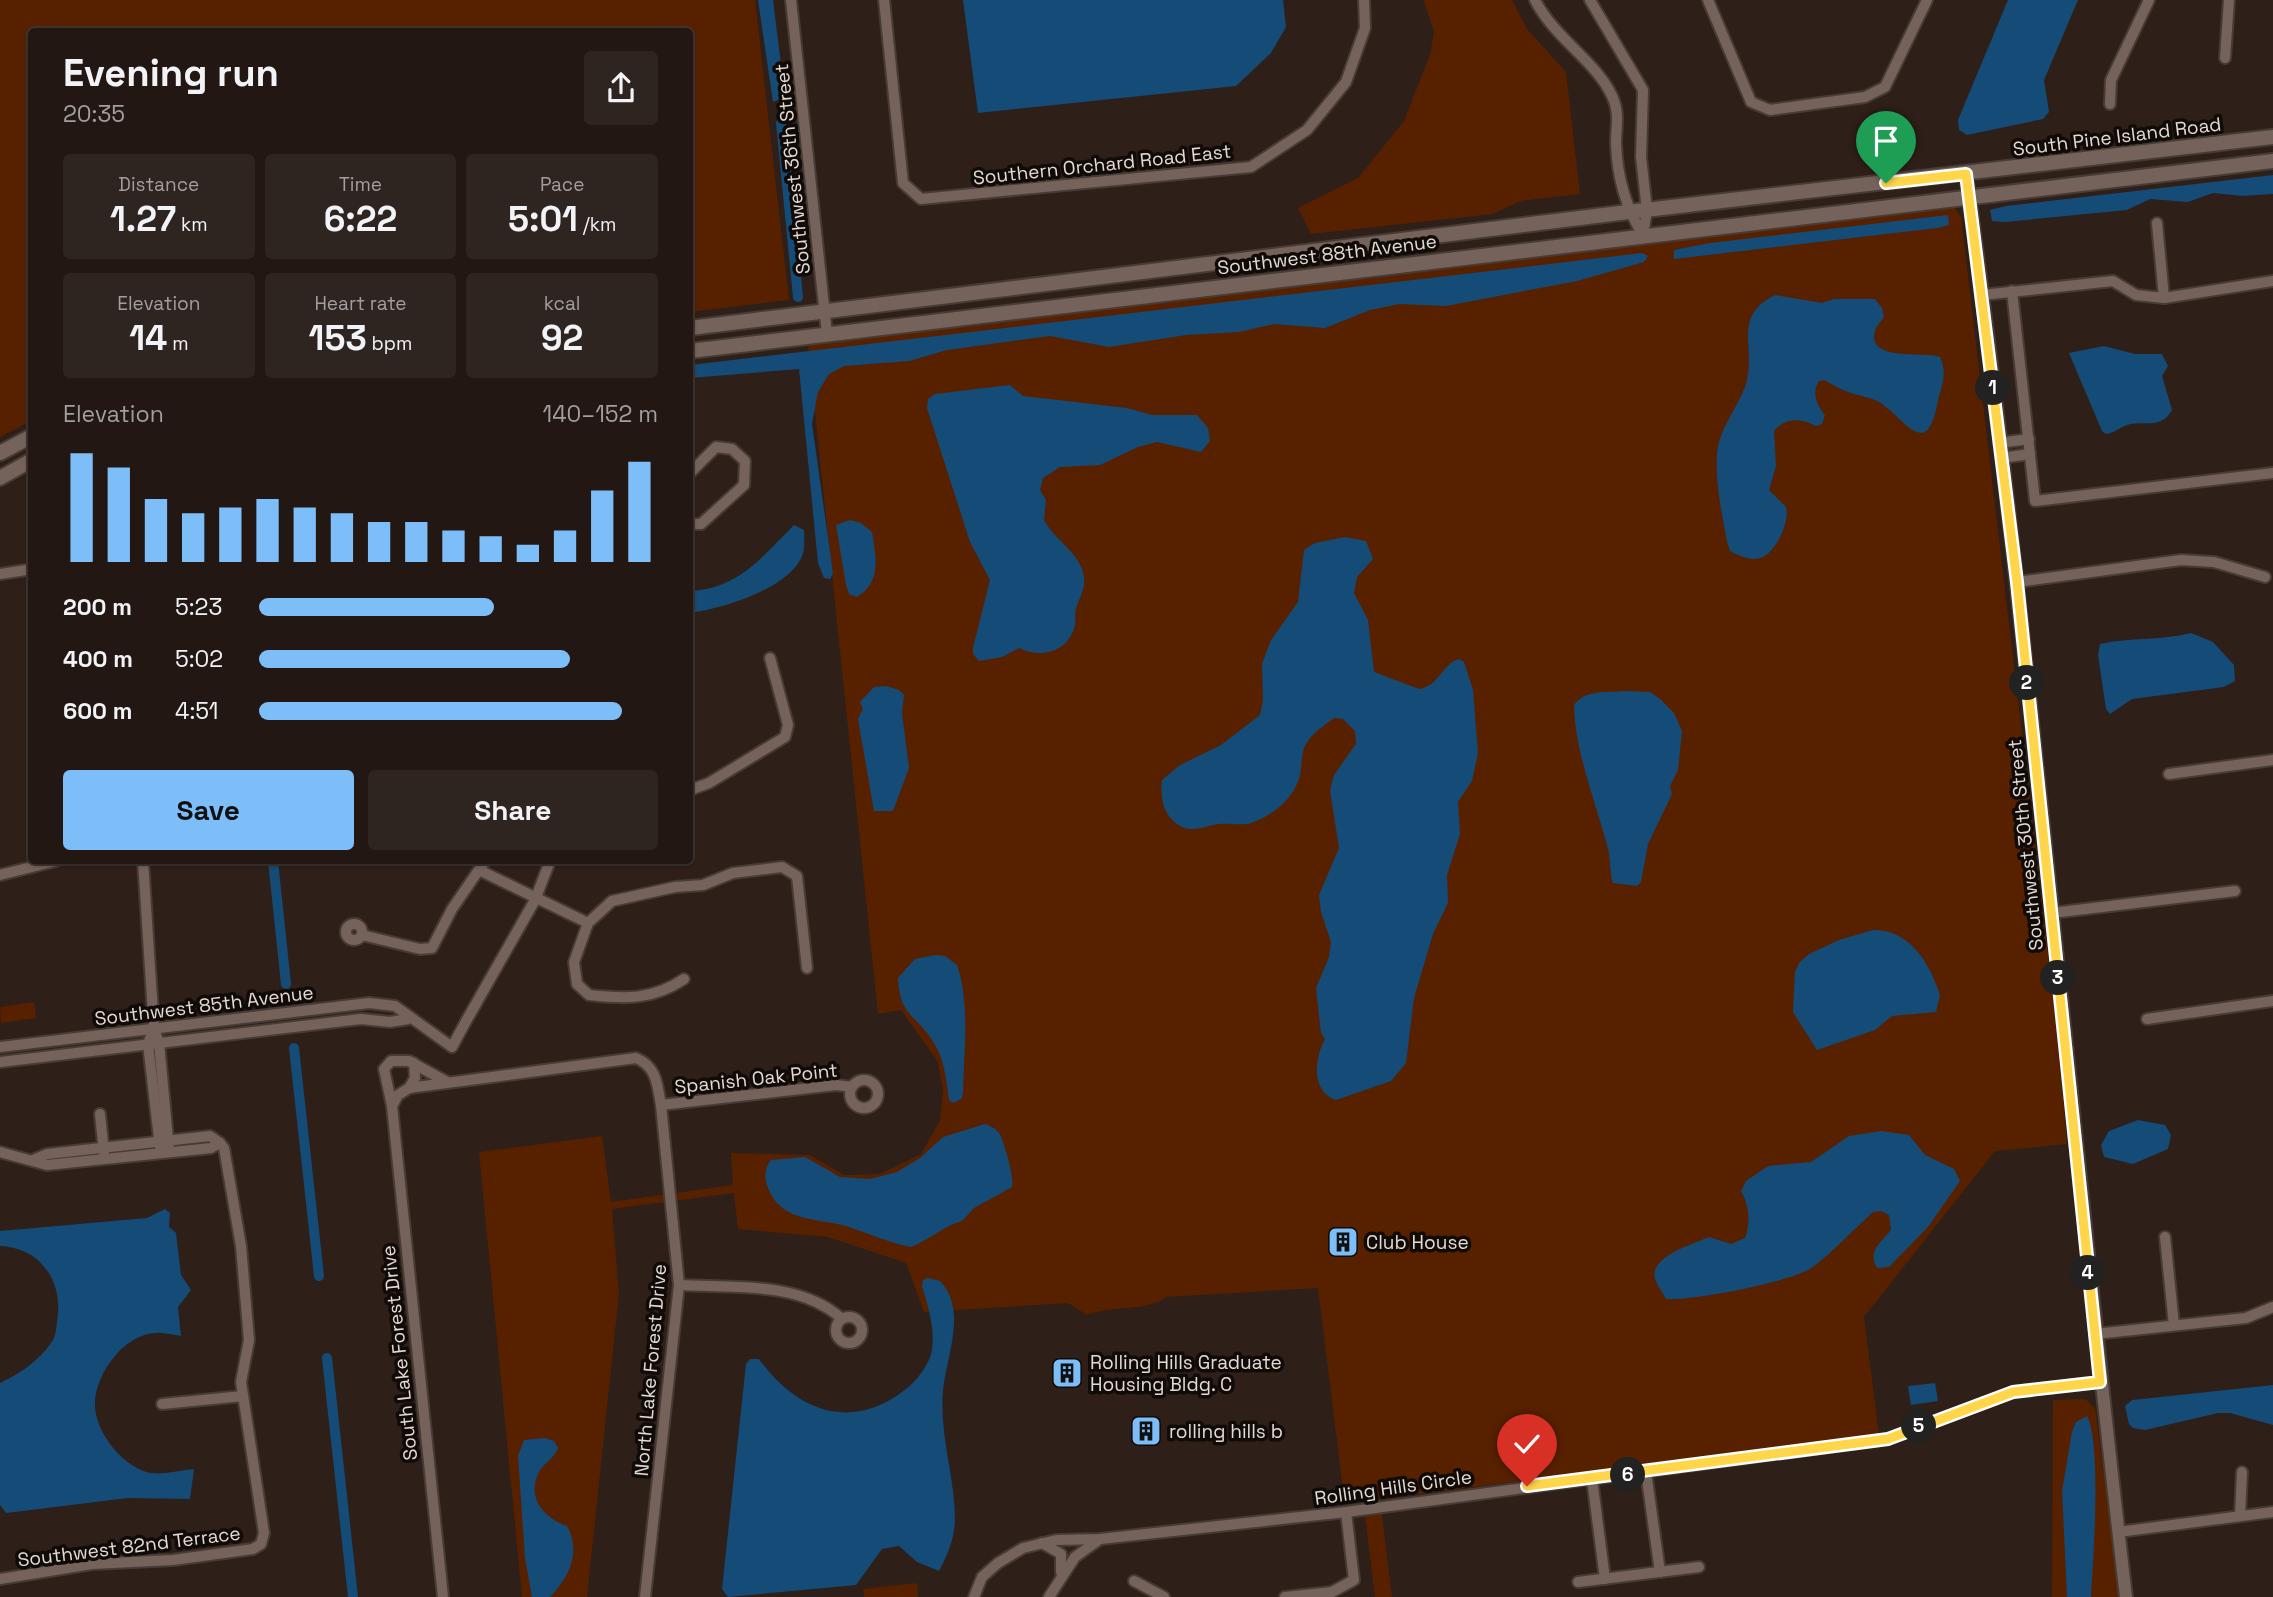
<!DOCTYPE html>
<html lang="en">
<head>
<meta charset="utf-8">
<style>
	body { margin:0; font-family:"Space Grotesk",sans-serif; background:#2e2420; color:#f1f3f6; height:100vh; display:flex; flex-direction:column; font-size:26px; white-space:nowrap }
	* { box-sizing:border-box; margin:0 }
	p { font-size:23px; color:#a29f9f }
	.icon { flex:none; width:38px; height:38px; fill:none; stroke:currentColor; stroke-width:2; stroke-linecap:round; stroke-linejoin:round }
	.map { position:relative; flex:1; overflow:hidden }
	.sheet { position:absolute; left:28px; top:28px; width:665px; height:836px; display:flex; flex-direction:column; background:#221712; border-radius:7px; box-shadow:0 2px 5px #0004,0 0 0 2px #3f3632 }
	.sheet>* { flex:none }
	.pin { position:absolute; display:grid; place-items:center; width:60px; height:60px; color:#fff; margin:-72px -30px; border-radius:50% 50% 50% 0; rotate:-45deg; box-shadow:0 0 7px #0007 }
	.pin .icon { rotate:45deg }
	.km { position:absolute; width:35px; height:35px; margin:-18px; border-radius:50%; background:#222; color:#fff; font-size:19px; line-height:35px; text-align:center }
	.round { display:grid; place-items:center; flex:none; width:74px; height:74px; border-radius:7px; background:#2e2420 }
	.head { display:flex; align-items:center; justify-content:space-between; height:119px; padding:0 35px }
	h1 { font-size:38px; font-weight:700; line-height:52px }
	.stats { display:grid; grid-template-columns:repeat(3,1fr); gap:10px; height:119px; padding:7px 35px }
	.stats div { display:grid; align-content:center; border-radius:7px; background:#2e2420; text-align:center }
	.stats b { font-size:35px; font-weight:700 }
	.stats small { font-size:19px; font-weight:400 }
	.stats p { font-size:19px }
	.chart { height:196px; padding:14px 35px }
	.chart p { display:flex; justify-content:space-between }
	.chart svg { width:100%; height:126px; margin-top:7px; stroke:#7dbef9; stroke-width:6 }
	.primary-button { display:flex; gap:14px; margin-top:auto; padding:14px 35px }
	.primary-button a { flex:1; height:80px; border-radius:7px; background:#7dbef9; color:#111; font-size:28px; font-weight:700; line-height:80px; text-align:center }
	.primary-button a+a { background:#2e2420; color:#f1f3f6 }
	ul { padding:0 35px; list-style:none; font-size:23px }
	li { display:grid; grid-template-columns:112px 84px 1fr; align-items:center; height:52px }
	li i { height:18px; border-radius:9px; background:#7dbef9 }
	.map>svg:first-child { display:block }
	.green { fill:#572100 }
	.water { fill:#154b77 }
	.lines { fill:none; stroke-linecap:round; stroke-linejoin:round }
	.canal { stroke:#154b77; stroke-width:10 }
	.minor-casing { stroke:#473b36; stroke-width:14 }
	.tertiary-casing { stroke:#473b36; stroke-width:16 }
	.secondary-casing { stroke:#473b36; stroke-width:18 }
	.minor { stroke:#75635b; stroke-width:10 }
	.tertiary { stroke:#75635b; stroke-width:12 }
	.secondary { stroke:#75635b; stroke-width:14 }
	.route-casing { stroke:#fff; stroke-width:14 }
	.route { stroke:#ffd54a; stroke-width:9 }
	.labels { text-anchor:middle; stroke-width:7; stroke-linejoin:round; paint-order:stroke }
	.street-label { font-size:19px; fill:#e4dad5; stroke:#110b08 }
	.poi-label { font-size:19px; fill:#e4dad5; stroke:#110b08; text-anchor:start }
</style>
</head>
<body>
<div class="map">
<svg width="2273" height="1597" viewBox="0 0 2273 1597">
	<rect width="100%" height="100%" fill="#2e1f18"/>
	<g class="green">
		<polygon points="0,0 755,0 789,300 690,312 690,32 32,32 31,421 0,437"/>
		<polygon points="1423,0 1512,0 1527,29 1566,72 1580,194 1520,201 1493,214 1311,234 1298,208 1358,178 1404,121 1430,55 1434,31"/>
		<path d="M 1945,205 L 1955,208 L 1961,217 L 2057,1031 L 2067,1144 L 1995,1151 L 1864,1317 L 1879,1435 L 1380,1499 L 1392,1597 L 1375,1597 L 1363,1500 L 1344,1498 L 1318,1288 L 1166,1297 C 1148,1312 1110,1305 1087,1315 L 1068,1303 L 924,1312 L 906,1263 L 828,1237 L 738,1229 L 734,1193 L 612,1209 L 619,1293 L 587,1597 L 522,1597 L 479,1152 L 602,1136 L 611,1202 L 733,1185 L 731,1153 L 810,1155 L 844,1175 L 880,1174 L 921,1154 L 940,1120 L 943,1090 L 938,1062 L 901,1010 L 878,1014 L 808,345 Z"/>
		<polygon points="34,1002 36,1018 1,1023 0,1007"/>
		<polygon points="2085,1399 2095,1408 2120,1597 2052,1597 2053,1400"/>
		<polygon points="917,1583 918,1597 864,1597 863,1589"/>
	</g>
	<g class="water">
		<polygon points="758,0 773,0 785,97 773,102"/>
		<polygon points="963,0 1283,0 1286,27 1271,53 1236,86 978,113"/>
		<polygon points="2008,0 2078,0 2044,80 2049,112 2043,119 1967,135 1959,130 1958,120"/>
		<polygon points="2273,175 2273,194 2242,196 2213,193 2188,202 2150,199 2127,210 2005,222 1992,221 1990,210 2006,206"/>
		<polygon points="1948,215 1949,225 1937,228 1674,259 1674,250 1710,243"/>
		<polygon points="1642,253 1648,256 1644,262 1577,281 1446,306 1399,304 1370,310 1325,328 1274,324 1239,332 1186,335 1109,347 1050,336 947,350 909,361 844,366 829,374 818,392 812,424 833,573 830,579 824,578 818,563 799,369 690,378 690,365"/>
		<path d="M 1775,295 L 1822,303 L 1834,299 L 1875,299 L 1882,308 L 1884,317 C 1881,322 1876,326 1875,331 C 1866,362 1925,351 1940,357 C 1948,374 1941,387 1937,405 C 1926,462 1903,416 1879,402 C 1871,397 1858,396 1848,392 C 1840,389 1832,384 1824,380 L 1819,381 C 1811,393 1817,405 1825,415 L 1822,424 L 1816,426 C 1802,418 1785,417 1774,431 L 1776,466 L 1769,490 L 1786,507 C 1790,521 1777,550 1763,557 C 1753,562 1739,556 1730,551 L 1727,541 C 1722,514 1711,464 1720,439 C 1726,420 1743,398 1747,380 C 1755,344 1733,316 1775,295 Z"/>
		<path d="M 2104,346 L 2135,354 L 2162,354 L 2168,366 L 2162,376 L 2172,410 C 2161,430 2144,420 2127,425 C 2119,428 2114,433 2106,434 L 2102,431 L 2069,353 Z"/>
		<path d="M 1010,385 L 1023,396 L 1127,408 L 1152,415 L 1197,415 L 1208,428 L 1210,441 L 1201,452 L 1157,442 L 1138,447 L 1100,465 L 1060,467 L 1043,478 L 1040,490 L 1046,500 L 1044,520 C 1054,539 1077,551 1083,572 C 1087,588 1080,595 1076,609 C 1074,614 1076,619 1075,625 C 1069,652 1041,659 1019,648 L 1002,657 L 979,661 L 973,654 L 973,648 L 990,580 L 970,542 L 927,408 L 928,399 L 935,394 Z"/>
		<path d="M 850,520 L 861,523 L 872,532 C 876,557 882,582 857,597 L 849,594 L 846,585 L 836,525 Z"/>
		<path d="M 794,525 L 804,530 C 804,537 805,546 803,553 C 793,588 721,609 690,613 L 690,591 C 739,588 761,558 794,525 Z"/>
		<path d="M 1345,537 L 1366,541 L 1373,559 L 1357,577 L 1354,593 L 1368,620 L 1374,672 L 1419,689 C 1439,686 1442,664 1459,659 L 1464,662 L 1473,690 L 1478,753 L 1472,781 L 1458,802 L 1460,834 L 1447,875 L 1448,903 L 1433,934 L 1414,998 L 1406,1063 L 1391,1081 L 1336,1100 C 1310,1091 1315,1057 1325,1039 L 1321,1033 L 1316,988 L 1329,957 L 1331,942 L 1321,912 L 1319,895 L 1339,848 L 1330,790 L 1334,775 L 1356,744 L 1355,731 L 1343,719 L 1334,718 C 1325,725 1312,733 1306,744 C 1301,752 1302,766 1300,775 C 1295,798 1272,816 1251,823 C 1242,826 1229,823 1219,824 C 1204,826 1191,834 1177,824 C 1163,814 1160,797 1162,780 L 1180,765 L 1221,745 L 1260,715 L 1263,700 L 1262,664 L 1271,640 L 1298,602 L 1304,550 L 1315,543 Z"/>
		<path d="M 2191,633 L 2213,642 L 2234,665 L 2235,681 L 2224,687 L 2132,699 L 2110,714 L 2106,709 L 2098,655 L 2100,644 C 2130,637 2160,641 2191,633 Z"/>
		<polygon points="886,686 899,690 904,695 902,713 909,768 893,811 874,811 858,719 863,709 860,702 874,687"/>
		<path d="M 1626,691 L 1650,692 L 1660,699 L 1674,713 L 1682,731 L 1678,770 L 1670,786 L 1672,794 L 1648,844 L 1641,882 L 1637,886 L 1613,883 C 1609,870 1611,857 1607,845 C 1595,800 1575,752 1574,705 C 1585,689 1608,693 1626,691 Z"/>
		<path d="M 1873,930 C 1909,929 1930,963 1940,995 L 1936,1012 L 1892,1016 L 1875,1030 L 1817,1050 L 1793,1012 L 1795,971 L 1800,962 L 1809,954 L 1839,940 Z"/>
		<path d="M 935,955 L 945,956 L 957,965 C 970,1002 964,1052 963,1092 L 962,1098 L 954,1103 L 949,1100 C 946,1079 945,1061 934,1043 C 916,1013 900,1018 898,978 L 915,959 Z"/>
		<polygon points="2138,1120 2165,1125 2171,1135 2168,1149 2133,1164 2104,1157 2101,1145 2109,1131"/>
		<path d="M 985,1124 C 991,1126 995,1128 999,1133 C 1004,1141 1015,1180 1012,1187 L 974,1208 L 962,1221 C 945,1225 929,1240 911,1247 C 890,1243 870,1234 849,1227 C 818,1217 780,1224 767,1185 C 764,1177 765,1167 771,1160 L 805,1157 L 840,1177 L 870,1179 L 897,1172 L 920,1158 L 943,1137 Z"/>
		<path d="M 1881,1131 L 1909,1135 L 1925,1155 L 1954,1169 L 1960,1181 L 1928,1227 L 1889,1267 L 1877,1268 C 1867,1252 1881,1242 1891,1230 L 1889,1215 L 1881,1211 L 1873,1212 C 1853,1230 1834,1251 1813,1267 C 1792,1282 1693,1301 1666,1299 C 1663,1293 1657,1285 1655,1279 C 1649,1256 1694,1244 1709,1237 L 1731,1244 L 1745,1238 C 1751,1222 1749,1205 1741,1191 L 1746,1181 L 1768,1166 L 1811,1162 L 1849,1136 Z"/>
		<path d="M 165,1209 L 170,1213 L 169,1227 L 176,1233 L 181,1275 L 191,1290 L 178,1307 L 181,1336 C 173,1335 163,1332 155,1333 C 124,1335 97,1372 95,1401 C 93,1430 122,1467 151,1473 C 163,1475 181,1470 194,1469 L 190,1499 L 128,1498 L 6,1513 L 0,1505 L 0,1383 C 20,1373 38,1362 51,1343 C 56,1337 56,1329 57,1322 C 64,1283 42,1248 0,1246 L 0,1231 L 147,1218 Z"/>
		<path d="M 928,1278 L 940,1281 C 968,1310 946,1357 943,1391 C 939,1434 955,1477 955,1520 C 954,1540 948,1554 939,1571 L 917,1562 L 899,1546 L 882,1549 L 856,1585 L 728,1597 L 722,1589 L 746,1364 L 750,1359 L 759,1359 C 797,1412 852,1432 906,1389 C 916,1382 931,1362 932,1349 C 935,1327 928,1307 922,1286 L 923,1280 Z"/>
		<polygon points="1935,1383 1938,1401 1911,1405 1908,1386"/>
		<polygon points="2273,1385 2273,1425 2230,1413 2218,1413 2145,1430 2133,1428 2129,1424 2125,1406 2132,1400"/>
		<path d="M 2087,1416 C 2102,1445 2093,1560 2091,1597 L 2067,1597 L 2062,1491 L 2072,1432 L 2076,1422 Z"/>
		<path d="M 545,1438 L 554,1441 L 558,1448 C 554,1459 542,1464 538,1474 C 527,1500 545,1518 567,1526 C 582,1553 568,1578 550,1597 L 532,1597 L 525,1558 L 518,1456 L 524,1440 Z"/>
	</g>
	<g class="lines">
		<g class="canal">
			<polyline points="781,123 798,297"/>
			<polyline points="273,861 286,984"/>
			<polyline points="294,1048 319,1276"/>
			<polyline points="327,1358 353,1597"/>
		</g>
		<g class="minor-casing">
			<g id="minor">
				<polyline points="791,0 827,334"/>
				<polyline points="884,0 903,183 921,199 1251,167 1307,130 1346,82 1365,28 1364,0"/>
				<path d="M 1535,0 C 1555,39 1596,61 1612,96 C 1620,112 1616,126 1616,143 C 1617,176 1626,208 1643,235"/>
				<polyline points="1590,0 1643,90 1641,157 1647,210 1643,235"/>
				<polyline points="1708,0 1751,102 1770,110 1865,97 1885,87 1927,0"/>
				<polyline points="2225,58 2229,0"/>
				<polyline points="2110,104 2111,80 2149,0"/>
				<polyline points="2157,223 2164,298"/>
				<polyline points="2012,291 2035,501 2273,473"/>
				<polyline points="1982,295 2113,281 2136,295 2164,298 2273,281"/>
				<polyline points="1999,443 2029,439"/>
				<polyline points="2001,458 2030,454"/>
				<polyline points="690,473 716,447 732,449 745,461 744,485 701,524 690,524"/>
				<polyline points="0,574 32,569"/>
				<polyline points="2017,582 2181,560 2214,562 2265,577"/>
				<polyline points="2169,774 2273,760"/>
				<polyline points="690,790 709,783 785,737 788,725 770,658"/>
				<polyline points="143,861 154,1029 159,1043 169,1150"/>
				<polyline points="481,871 588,923"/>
				<polyline points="0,875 56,861"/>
				<polyline points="2052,913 2235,891"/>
				<circle cx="354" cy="932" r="8"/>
				<polyline points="362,935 420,949 432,948 452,909 485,861"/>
				<path d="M 684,979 C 653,1000 625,999 589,995 L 577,984 L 574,962 L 588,923 L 612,901 L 675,887 L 703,885 L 733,873 L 782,867 L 797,876 L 807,968"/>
				<polyline points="2147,1019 2273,1001"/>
				<polyline points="465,1023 535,900 550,861"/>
				<polyline points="150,1038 148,1044 160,1147"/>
				<polyline points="0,1047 369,1003 395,1006 452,1047 464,1025"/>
				<polyline points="0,1062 361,1019 390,1022 408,1019"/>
				<circle cx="864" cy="1094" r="14"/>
				<polyline points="409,1088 415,1078 414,1063"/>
				<path d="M 392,1106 L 398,1095 L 409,1088 L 636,1058 C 657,1067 657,1084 661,1105 L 836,1085 L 852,1087"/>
				<polyline points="100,1114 104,1153"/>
				<polyline points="0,1152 47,1165 211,1148 220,1143"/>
				<polyline points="33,1160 47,1154 210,1136 220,1143"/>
				<polyline points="2165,1237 2174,1325"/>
				<path d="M 679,1285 C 733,1288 799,1281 841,1318"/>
				<circle cx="849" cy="1330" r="13"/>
				<polyline points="2095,1334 2246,1318 2273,1307"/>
				<polyline points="162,1404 243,1396"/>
				<polyline points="1646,1472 1660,1572"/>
				<polyline points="1592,1479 1605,1579"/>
				<polyline points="2240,1516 2242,1472"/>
				<polyline points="2118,1532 2273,1512"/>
				<polyline points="1042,1543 1061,1554 1061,1572"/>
				<polyline points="0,1579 92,1564 173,1560 253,1549 261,1544 264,1533 241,1382 249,1340 241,1246 224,1148 220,1143"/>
				<polyline points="1134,1581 1164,1597"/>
				<polyline points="1578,1582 1699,1567"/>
				<polyline points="443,1597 392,1106 384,1069 391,1061 409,1061 447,1082"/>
				<polyline points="645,1597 679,1285 661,1105"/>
				<polyline points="974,1597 982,1577 998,1563 1023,1548 1056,1540 1100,1539 1346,1512 1888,1439 2013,1392 2100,1382"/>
				<polyline points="1049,1597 1075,1557 1100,1539"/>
				<polyline points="1285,1597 1332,1592 1354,1580 1346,1512"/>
			</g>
		</g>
		<g class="tertiary-casing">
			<path id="tertiary" d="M 1966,174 C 2031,647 2070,1123 2126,1597"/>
		</g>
		<g class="secondary-casing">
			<g id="secondary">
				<polyline points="690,328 1628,212 2273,137"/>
				<polyline points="690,351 2273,161"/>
				<polyline points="0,453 32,436"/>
				<polyline points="0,478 32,460"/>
			</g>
		</g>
		<use href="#minor" class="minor"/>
		<use href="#tertiary" class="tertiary"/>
		<use href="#secondary" class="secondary"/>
	</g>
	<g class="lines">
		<g class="route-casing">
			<polyline id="route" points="1527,1486 1888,1439 2013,1392 2100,1382 2017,582 1966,174 1886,183"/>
		</g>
		<use href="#route" class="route"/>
	</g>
	<defs>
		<g id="building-square" transform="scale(1.575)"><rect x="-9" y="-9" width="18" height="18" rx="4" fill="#7dbef9" stroke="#110b08"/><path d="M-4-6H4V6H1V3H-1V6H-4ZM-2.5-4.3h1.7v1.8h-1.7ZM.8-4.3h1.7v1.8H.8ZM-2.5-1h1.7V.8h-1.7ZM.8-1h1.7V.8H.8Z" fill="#111"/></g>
	</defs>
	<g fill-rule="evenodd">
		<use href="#building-square" x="1343" y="1242"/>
		<use href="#building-square" x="1067" y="1373"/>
		<use href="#building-square" x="1146" y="1431"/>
	</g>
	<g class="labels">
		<g class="street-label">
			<text transform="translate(2117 136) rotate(-7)" y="7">South Pine Island Road</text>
			<text transform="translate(1102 164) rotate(-6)" y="7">Southern Orchard Road East</text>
			<text transform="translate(792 169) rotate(-96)" y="7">Southwest 36th Street</text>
			<text transform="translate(1327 254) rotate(-7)" y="7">Southwest 88th Avenue</text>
			<text transform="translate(2025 845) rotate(-96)" y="7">Southwest 30th Street</text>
			<text transform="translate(204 1005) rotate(-7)" y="7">Southwest 85th Avenue</text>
			<text transform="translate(756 1078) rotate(-6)" y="7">Spanish Oak Point</text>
			<text transform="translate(399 1353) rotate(-96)" y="7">South Lake Forest Drive</text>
			<text transform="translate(650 1370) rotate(-85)" y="7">North Lake Forest Drive</text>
			<text transform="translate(1393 1487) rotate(-8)" y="7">Rolling Hills Circle</text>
			<text transform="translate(129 1546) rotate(-7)" y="7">Southwest 82nd Terrace</text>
		</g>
		<g class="poi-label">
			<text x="1366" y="1249">Club House</text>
			<text x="1090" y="1369">Rolling Hills Graduate<tspan x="1090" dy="22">Housing Bldg. C</tspan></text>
			<text x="1169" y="1438">rolling hills b</text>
		</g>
	</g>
</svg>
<div class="pin" style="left:1886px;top:183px;background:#1e9e55"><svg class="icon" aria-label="arrive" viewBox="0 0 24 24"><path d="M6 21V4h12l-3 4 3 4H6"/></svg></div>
<div class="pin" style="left:1527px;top:1486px;background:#d93025"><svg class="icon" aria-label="check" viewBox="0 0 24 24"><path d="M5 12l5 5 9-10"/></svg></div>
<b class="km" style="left:1993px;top:388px">1</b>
<b class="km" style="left:2027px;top:683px">2</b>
<b class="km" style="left:2058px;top:978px">3</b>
<b class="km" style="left:2088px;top:1273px">4</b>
<b class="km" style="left:1919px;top:1426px">5</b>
<b class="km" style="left:1628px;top:1475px">6</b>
<section class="sheet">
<div class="head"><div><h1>Evening run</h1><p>20:35</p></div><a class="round"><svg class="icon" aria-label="share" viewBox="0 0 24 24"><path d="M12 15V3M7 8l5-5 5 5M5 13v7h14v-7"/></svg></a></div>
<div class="stats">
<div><p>Distance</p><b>1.27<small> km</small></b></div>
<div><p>Time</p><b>6:22</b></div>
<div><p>Pace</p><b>5:01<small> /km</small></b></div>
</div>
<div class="stats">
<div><p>Elevation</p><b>14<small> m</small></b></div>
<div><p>Heart rate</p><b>153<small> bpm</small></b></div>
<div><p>kcal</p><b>92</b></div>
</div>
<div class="chart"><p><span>Elevation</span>140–152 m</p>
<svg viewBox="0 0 160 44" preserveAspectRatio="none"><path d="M5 44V6M15 44V11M25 44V22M35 44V27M45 44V25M55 44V22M65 44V25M75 44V27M85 44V30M95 44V30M105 44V33M115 44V35M125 44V38M135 44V33M145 44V19M155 44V9"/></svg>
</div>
<ul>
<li><b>200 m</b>5:23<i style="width:59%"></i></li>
<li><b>400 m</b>5:02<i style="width:78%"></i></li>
<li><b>600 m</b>4:51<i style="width:91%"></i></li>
</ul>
<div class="primary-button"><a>Save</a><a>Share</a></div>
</section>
</div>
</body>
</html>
